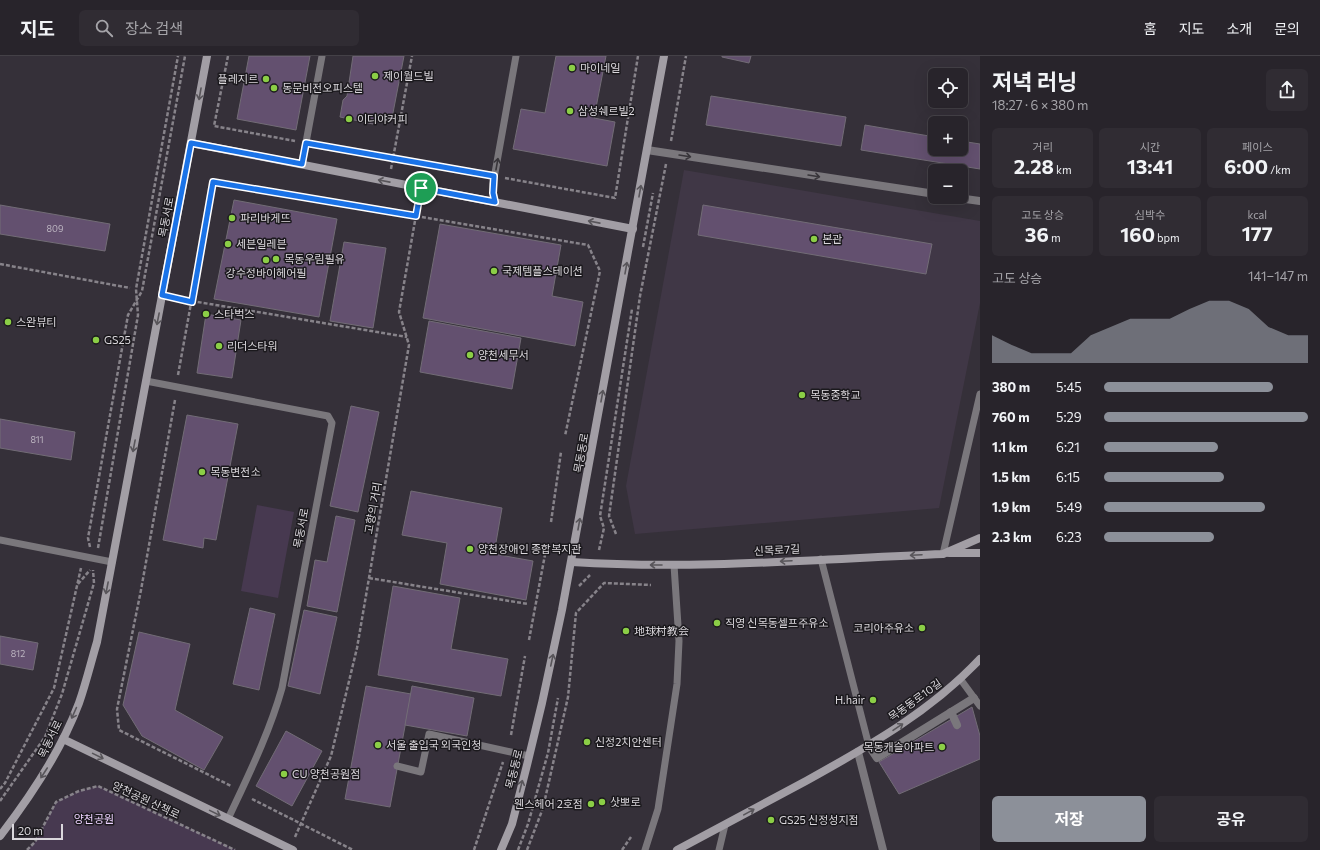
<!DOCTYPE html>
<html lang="ko">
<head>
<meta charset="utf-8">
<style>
	body { margin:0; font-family:Commissioner,"Noto Sans KR",sans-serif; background:#302c33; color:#f1f3f6; height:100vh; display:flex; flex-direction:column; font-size:15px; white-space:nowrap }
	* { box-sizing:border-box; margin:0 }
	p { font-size:13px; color:#a5a4a9 }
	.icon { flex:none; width:22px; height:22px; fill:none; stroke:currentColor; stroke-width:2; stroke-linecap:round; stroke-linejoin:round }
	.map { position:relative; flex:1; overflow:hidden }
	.sheet { display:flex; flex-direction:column; background:#28242b; width:340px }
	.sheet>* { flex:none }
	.fabs { position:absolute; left:928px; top:12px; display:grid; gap:8px }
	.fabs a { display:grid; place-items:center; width:40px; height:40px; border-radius:6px; background:#28242b; box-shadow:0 4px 16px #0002,0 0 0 1px #444147; font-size:20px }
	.scale { position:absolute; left:12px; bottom:10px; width:51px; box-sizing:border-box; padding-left:4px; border:2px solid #dad7dc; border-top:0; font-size:11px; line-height:14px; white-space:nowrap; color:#dad7dc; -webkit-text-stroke:3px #1b191d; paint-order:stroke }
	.pin { position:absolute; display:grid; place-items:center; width:34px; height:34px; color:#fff; margin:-17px; border:2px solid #fff; border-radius:50%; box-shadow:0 1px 4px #0007 }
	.round { display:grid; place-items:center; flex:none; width:42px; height:42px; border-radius:6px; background:#302c33 }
	.head { display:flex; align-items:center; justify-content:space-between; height:68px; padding:0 12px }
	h1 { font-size:22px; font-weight:700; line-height:30px }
	.metrics { display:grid; grid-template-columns:repeat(3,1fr); gap:6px; height:68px; padding:4px 12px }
	.metrics div { display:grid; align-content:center; border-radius:6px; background:#302c33; text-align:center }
	.metrics b { font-size:20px; font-weight:700 }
	.metrics small { font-size:11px; font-weight:400 }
	.metrics p { font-size:11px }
	.chart { height:112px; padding:8px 12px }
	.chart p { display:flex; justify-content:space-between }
	.chart svg { width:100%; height:72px; margin-top:4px; fill:#8c9099; opacity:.7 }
	.cta { display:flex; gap:8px; margin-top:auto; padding:8px 12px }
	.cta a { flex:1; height:46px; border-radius:6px; background:#8c9099; color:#fff; font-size:16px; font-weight:700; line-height:46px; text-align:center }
	.cta a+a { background:#302c33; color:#f1f3f6 }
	ul { padding:0 12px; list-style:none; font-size:13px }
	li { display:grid; grid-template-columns:64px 48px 1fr; align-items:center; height:30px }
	li i { height:10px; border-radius:5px; background:#8c9099 }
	header { display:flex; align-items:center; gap:24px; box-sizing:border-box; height:56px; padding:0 20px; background:#28242b; border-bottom:1px solid #444147 }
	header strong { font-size:19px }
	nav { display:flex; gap:22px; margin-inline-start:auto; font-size:14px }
	.search { width:280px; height:36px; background:#302c33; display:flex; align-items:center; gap:10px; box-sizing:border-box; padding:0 14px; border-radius:6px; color:#a5a4a9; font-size:15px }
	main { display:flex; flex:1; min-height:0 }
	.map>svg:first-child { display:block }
	.built { fill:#403746 }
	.park { fill:#473950 }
	.building { fill:#63506f; stroke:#726c76 }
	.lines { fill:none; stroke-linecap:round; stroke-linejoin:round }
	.path { stroke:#87838a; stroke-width:2.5; stroke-dasharray:4 2; stroke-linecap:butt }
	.lane { stroke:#7a777c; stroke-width:7 }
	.street { stroke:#7a777c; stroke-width:8 }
	.secondary { stroke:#a29ea5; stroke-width:8 }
	.oneway { stroke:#58555a }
	.oneway2 { stroke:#38353a }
	.route-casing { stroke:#fff; stroke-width:8 }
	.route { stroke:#1a73e8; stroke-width:5 }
	.poi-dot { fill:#8bce46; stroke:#1b191d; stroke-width:1.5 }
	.labels { text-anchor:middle; stroke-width:3; stroke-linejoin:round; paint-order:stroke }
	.number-label { font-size:9px; fill:#bcb5c1 }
	.poi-label { font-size:11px; fill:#dad7dc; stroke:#1b191d; text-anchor:start }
	.street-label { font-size:11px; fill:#dad7dc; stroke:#1b191d }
	.park-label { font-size:11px; fill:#ecd1fe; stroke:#1b191d }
</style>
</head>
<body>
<header>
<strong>지도</strong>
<div class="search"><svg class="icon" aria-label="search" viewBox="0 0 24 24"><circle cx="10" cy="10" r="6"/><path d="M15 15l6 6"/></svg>장소 검색</div>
<nav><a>홈</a><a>지도</a><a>소개</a><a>문의</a></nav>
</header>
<main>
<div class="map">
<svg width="980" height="794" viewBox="0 0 980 794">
	<rect width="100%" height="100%" fill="#353039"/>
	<polygon class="built" points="684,114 980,165 980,247 939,452 635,478 626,430"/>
	<g class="park">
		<polygon points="257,449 294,456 278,542 241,535"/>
		<polygon points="98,730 236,794 27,794 35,786 56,746 79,735"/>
	</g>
	<g class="building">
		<polygon points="249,0 310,0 296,74 237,63"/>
		<polygon points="353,0 404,0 392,62 375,59 373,68 340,61 343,44 347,40"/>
		<polygon points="556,0 606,0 594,62 615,66 607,110 513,93 521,53 545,57"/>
		<polygon points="722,0 751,0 749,7 722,1"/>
		<polygon points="711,40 846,61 841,90 706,69"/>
		<polygon points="865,69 935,81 935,93 961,93 961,85 980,88 980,113 861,94"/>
		<polygon points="234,144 337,163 319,261 214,243"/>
		<polygon points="0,149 110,168 105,195 0,178"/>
		<polygon points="703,149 932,188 926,218 698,179"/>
		<polygon points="440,168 561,189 552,240 583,246 575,290 423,262"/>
		<polygon points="344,186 386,192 373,272 330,265"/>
		<polygon points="206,258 241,264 232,322 197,317"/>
		<polygon points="429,265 521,282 512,333 420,316"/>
		<polygon points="351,350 379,356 358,456 330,450"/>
		<polygon points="187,359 238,368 216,484 204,482 203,492 163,484"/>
		<polygon points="0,363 75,376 71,404 0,392"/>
		<polygon points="411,435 502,452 494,498 533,505 526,544 440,528 447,487 402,479"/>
		<polygon points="336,460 355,464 337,556 307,550 315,504 327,506"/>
		<polygon points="393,530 460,542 451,593 508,603 501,640 378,619"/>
		<polygon points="250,552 275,558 259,634 233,628"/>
		<polygon points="304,554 337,561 320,638 288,630"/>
		<polygon points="139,576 190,588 175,654 223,681 204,714 142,680 123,649"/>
		<polygon points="0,580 38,587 33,614 0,608"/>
		<polygon points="366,630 411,638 390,751 345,743"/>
		<polygon points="412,630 474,642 467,680 405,669"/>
		<polygon points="972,651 980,680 980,703 899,738 879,706"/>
		<polygon points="286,675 322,695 292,750 256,730"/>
	</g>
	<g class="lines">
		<g class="path">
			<polyline points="228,0 214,70 295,85"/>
			<polyline points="671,85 686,0"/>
			<polyline points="318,89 484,119"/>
			<polyline points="391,113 412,0"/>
			<polyline points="505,122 615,142 638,0"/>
			<polyline points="643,191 653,137"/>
			<polyline points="0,208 130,232"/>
			<polyline points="174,242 407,281"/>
			<polyline points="178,319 213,126 588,189 600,215 565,380"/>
			<polyline points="175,344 141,534 117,653 119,674 231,730"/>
			<polyline points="551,466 561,396"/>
			<polyline points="616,478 609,460 640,240 666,108"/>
			<polyline points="90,491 88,482 128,259 142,235 185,0"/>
			<polyline points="98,492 138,259 136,233 178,0"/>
			<polyline points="599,494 604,472 600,460 632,253"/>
			<polyline points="369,522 528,548"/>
			<polyline points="78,528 90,514"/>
			<polyline points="579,530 590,519"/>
			<polyline points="529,584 547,488"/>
			<polyline points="511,679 525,600"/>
			<polyline points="0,733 5,727 54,632 81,512"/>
			<polyline points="252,743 353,794"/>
			<polyline points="0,745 45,681 62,638 94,527 93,514"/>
			<polyline points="295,781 331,700 357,592 409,289 399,256 419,142"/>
			<polyline points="27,794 35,786 56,746 79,735 98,730 235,794"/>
			<polyline points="474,794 503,706"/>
			<polyline points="518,794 528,768 548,697 558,642"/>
			<polyline points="527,794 543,752 568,641 576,557 604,527 651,529"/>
			<polyline points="622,794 631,781"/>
		</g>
		<g class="lane">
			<polyline points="302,108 322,0"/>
			<polyline points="495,146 493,137 493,128 516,0"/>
			<path d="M 146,325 L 328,360 L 332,367 L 282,632 C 269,678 248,720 228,763"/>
			<polyline points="0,484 112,506"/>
			<polyline points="943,498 980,338"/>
			<polyline points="821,503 869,690"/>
			<polyline points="961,624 980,650"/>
			<polyline points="397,710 421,716 429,678 529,700"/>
			<polyline points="645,794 658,753 677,628 679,585 674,509"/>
			<polyline points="719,794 725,769"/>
		</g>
		<g class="street">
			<polyline points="647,94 935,138"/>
			<polyline points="951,141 980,145"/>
			<polyline points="951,656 957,669"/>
			<polyline points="869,690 877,702 974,642"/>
			<polyline points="858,696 883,794"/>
		</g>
		<g class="secondary">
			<polyline points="191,87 633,173"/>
			<polyline points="949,497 980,497"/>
			<path d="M 572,506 C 695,514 820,503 943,498 L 980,482"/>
			<polyline points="63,683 293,794"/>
			<path d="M 0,780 C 31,740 61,695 79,647 C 86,627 91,606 97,586 L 207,0"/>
			<polyline points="501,794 512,768 527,709 542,647 562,554 664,0"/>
			<path d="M 677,794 C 720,771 763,748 806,725 C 869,690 930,656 980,603"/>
		</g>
	</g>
	<defs><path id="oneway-shaft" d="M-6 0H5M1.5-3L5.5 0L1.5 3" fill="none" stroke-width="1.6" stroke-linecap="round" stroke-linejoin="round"/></defs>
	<g class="oneway">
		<use href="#oneway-shaft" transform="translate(200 38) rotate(100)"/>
		<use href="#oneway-shaft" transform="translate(384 125) rotate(-169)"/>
		<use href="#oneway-shaft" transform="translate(640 135) rotate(-80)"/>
		<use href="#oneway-shaft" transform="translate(594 166) rotate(-169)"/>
		<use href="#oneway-shaft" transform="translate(626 212) rotate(-80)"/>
		<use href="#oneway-shaft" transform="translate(158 263) rotate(101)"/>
		<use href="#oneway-shaft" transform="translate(602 340) rotate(-80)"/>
		<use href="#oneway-shaft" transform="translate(134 390) rotate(101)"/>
		<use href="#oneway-shaft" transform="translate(579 468) rotate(-80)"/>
		<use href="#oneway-shaft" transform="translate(916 499) rotate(177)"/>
		<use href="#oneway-shaft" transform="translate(786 505) rotate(177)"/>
		<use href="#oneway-shaft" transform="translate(656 509) rotate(-180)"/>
		<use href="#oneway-shaft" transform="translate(107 532) rotate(101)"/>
		<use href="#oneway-shaft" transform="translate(552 604) rotate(-78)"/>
		<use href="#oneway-shaft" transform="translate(74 657) rotate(114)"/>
		<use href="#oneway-shaft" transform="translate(898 671) rotate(-34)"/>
		<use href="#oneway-shaft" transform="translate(98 700) rotate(26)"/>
		<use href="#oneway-shaft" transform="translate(44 717) rotate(123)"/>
		<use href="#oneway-shaft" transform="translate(521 730) rotate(-76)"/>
		<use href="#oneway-shaft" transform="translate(749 756) rotate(-29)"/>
		<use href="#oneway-shaft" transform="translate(215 757) rotate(26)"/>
	</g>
	<g class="oneway2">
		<use href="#oneway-shaft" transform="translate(685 100) rotate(9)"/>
		<use href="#oneway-shaft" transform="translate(497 108) rotate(-80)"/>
		<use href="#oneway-shaft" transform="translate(814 120) rotate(9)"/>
	</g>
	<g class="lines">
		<g class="route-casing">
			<polygon id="route" points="191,87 302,108 306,87 494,120 493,137 495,146 421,132 416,160 213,126 192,246 162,239"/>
		</g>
		<use href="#route" class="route"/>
	</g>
	<g class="poi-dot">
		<circle cx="572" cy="12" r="4"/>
		<circle cx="375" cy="20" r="4"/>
		<circle cx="266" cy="23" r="4"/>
		<circle cx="274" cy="32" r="4"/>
		<circle cx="570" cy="55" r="4"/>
		<circle cx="349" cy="63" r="4"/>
		<circle cx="232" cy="162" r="4"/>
		<circle cx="814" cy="183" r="4"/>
		<circle cx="228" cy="188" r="4"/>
		<circle cx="276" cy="203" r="4"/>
		<circle cx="266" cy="204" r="4"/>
		<circle cx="494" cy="215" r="4"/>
		<circle cx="206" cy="258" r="4"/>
		<circle cx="8" cy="266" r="4"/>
		<circle cx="96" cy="284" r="4"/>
		<circle cx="219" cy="290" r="4"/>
		<circle cx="470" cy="299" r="4"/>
		<circle cx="802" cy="339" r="4"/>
		<circle cx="202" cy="416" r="4"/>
		<circle cx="470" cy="493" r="4"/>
		<circle cx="717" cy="567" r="4"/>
		<circle cx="922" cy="572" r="4"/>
		<circle cx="626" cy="575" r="4"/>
		<circle cx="873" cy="644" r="4"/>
		<circle cx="587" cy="686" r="4"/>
		<circle cx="378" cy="689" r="4"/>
		<circle cx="942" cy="691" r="4"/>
		<circle cx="284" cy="718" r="4"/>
		<circle cx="602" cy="746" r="4"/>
		<circle cx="591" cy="748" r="4"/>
		<circle cx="771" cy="764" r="4"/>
	</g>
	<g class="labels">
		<g class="number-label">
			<text x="55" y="176">809</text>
			<text x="37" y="387">811</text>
			<text x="18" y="601">812</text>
		</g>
		<g class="poi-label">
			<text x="580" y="16">마이네일</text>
			<text x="383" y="24">제이월드빌</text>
			<text x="258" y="27" text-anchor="end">플레지르</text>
			<text x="282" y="36">동문비전오피스텔</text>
			<text x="578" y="59">삼성쉐르빌2</text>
			<text x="357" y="67">이디야커피</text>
			<text x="240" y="166">파리바게뜨</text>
			<text x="822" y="187">본관</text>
			<text x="236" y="192">세븐일레븐</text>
			<text x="284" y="207">목동우림필유</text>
			<text x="502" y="219">국제템플스테이션</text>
			<text x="266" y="221" text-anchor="middle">강수정바이헤어필</text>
			<text x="214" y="262">스타벅스</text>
			<text x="16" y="270">스완뷰티</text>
			<text x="104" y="288">GS25</text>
			<text x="227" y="294">리더스타워</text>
			<text x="478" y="303">양천세무서</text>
			<text x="810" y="343">목동중학교</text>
			<text x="210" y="420">목동변전소</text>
			<text x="478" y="497">양천장애인 종합복지관</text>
			<text x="725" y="571">직영 신목동셀프주유소</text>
			<text x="914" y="576" text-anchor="end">코리아주유소</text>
			<text x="634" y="579">地球村教会</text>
			<text x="865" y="648" text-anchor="end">H.hair</text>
			<text x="595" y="690">신정2치안센터</text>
			<text x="386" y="693">서울 출입국 외국인청</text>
			<text x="934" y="695" text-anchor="end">목동캐슬아파트</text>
			<text x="292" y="722">CU 양천공원점</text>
			<text x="610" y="750">삿뽀로</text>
			<text x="583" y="752" text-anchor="end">웬스헤어 2호점</text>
			<text x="779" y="768">GS25 신정성지점</text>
		</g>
		<g class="street-label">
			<text transform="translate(166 161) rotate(-79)" y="4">목동서로</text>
			<text transform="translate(581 397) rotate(-80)" y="4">목동동로</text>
			<text transform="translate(373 452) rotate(-80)" y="4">고향의 거리</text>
			<text transform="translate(301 472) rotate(-79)" y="4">목동서로</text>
			<text transform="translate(777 494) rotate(-3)" y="4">신목로7길</text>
			<text transform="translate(915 644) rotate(-36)" y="4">목동동로10길</text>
			<text transform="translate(50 683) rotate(-64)" y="4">목동서로</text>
			<text transform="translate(514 713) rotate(-76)" y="4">목동동로</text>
			<text transform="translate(146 744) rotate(25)" y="4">양천공원 산책로</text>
		</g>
		<g class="park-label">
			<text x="94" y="767">양천공원</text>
		</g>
	</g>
</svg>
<div class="fabs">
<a><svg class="icon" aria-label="locate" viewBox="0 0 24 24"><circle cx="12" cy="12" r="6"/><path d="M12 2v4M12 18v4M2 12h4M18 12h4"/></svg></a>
<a>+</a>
<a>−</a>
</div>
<div class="scale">20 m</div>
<div class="pin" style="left:421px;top:132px;background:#1e9e55"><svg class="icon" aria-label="arrive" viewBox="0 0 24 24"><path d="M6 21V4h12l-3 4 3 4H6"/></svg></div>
</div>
<section class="sheet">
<div class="head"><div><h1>저녁 러닝</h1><p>18:27 · 6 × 380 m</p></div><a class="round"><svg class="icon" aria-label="share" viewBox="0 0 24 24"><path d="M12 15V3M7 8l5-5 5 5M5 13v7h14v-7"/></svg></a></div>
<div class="metrics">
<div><p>거리</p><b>2.28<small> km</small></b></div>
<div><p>시간</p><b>13:41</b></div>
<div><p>페이스</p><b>6:00<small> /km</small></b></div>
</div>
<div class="metrics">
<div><p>고도 상승</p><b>36<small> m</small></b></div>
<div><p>심박수</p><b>160<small> bpm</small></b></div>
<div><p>kcal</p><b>177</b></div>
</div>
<div class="chart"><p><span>고도 상승</span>141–147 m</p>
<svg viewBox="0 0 160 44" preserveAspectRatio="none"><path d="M0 44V27L10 33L20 38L30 38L40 38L50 27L60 22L70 17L80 17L90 17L100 11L110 6L120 6L130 11L140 22L150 27L160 27V44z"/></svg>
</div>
<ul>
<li><b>380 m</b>5:45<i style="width:83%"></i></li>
<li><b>760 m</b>5:29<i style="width:100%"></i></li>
<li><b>1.1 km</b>6:21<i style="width:56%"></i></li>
<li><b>1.5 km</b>6:15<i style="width:59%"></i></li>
<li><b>1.9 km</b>5:49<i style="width:79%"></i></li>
<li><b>2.3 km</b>6:23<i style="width:54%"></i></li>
</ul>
<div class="cta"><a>저장</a><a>공유</a></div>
</section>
</main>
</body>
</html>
